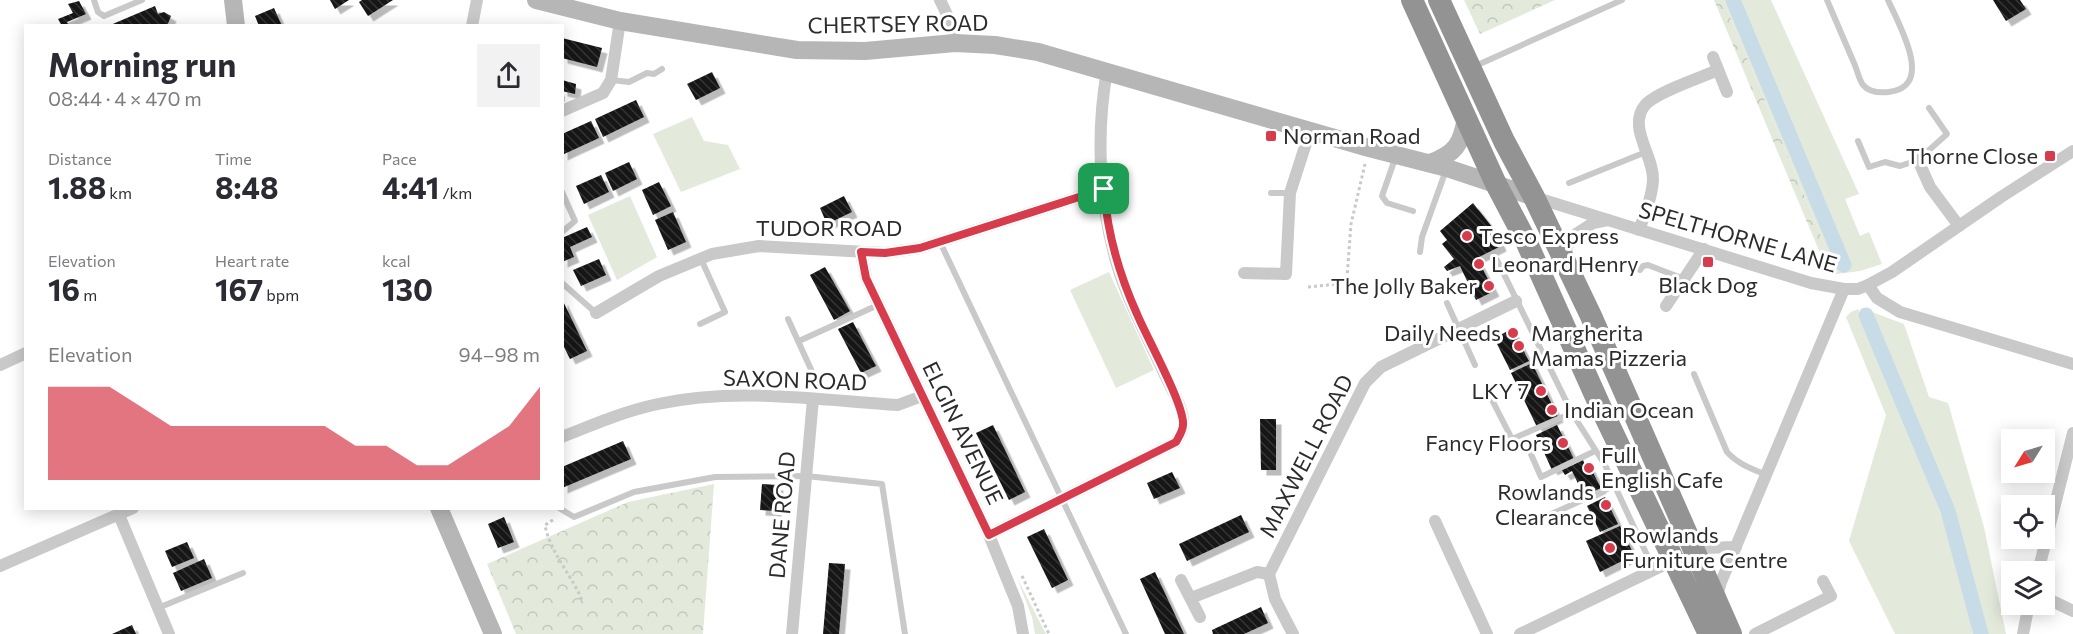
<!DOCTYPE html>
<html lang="en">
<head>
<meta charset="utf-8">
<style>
	body { margin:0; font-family:Commissioner,sans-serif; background:#f2f2f3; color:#2b2b33; height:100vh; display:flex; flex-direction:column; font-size:22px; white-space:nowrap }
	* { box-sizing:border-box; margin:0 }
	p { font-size:20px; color:#7c7c81 }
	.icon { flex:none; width:33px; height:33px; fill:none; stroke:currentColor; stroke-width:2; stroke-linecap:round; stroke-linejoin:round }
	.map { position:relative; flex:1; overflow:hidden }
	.sheet { position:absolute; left:24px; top:24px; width:540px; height:486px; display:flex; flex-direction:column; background:#fff; border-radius:0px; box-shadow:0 3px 15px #0003 }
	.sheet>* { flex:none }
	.needle { width:39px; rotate:233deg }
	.tools { position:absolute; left:2001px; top:429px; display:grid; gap:12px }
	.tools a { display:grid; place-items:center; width:54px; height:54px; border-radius:0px; background:#fff; box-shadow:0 3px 15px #0003; font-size:30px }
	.pin { position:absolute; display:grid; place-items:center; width:51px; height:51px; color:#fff; margin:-26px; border-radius:12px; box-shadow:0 3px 9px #0006 }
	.round { display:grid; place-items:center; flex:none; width:63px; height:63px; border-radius:0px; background:#f2f2f3 }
	.summary { display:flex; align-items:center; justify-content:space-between; height:102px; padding:0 24px }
	h1 { font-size:33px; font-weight:700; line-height:45px }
	.figures { display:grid; grid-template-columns:repeat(3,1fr); gap:9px; height:102px; padding:6px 24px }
	.figures div { display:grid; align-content:center }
	.figures b { font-size:30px; font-weight:700 }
	.figures small { font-size:16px; font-weight:400 }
	.figures p { font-size:16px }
	.chart { height:168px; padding:12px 24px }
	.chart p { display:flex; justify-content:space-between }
	.chart svg { width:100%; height:108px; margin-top:6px; fill:#d63c4b; opacity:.7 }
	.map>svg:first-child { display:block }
	.grass { fill:#e3e9db }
	.forest { fill:url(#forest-crowns) }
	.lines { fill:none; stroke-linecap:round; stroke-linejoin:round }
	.canal { stroke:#c8dce8; stroke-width:15 }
	.building { fill:url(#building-back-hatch); filter:url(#shadow) }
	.path { stroke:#c9c9c9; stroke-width:3; stroke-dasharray:3 3; stroke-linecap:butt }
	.lane { stroke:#c9c9c9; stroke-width:6 }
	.street { stroke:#c9c9c9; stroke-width:12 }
	.secondary { stroke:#b6b6b6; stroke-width:18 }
	.highway { stroke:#939393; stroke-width:22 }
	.route-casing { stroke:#fff; stroke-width:12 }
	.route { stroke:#d63c4b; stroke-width:8 }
	.poi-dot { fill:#d63c4b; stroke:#fff; stroke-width:2 }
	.labels { text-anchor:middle; stroke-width:6; stroke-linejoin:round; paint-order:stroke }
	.street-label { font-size:22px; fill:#2c2c2c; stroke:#fff }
	.poi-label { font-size:22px; fill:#2c2c2c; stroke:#fff; text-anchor:start }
</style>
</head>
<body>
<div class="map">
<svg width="2073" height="634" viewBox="0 0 2073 634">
	<defs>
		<pattern id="forest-crowns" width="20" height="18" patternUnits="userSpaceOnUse" patternTransform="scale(1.5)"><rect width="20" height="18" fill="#e3e9db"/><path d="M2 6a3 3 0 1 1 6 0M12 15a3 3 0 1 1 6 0" fill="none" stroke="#c3c8bc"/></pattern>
		<pattern id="building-back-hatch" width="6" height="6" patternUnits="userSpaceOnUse" patternTransform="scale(1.5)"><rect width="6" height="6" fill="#131313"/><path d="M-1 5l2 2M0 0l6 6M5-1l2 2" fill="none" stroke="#363636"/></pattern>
		<filter id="shadow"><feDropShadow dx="5.5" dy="5.5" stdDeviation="0" flood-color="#0004"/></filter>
	</defs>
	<rect width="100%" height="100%" fill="#fff"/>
	<g class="grass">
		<polygon points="1723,0 1771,0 1859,194 1845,199 1860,236 1869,232 1882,264 1860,271 1837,274"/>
		<polygon points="692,117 704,141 728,145 740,169 681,192 653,134"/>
		<polygon points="630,196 657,257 617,280 588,215"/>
		<polygon points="1109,272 1154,370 1116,388 1070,290"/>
		<polygon points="1858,309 1943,519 1963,582 1973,634 1895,634 1849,541 1886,415 1846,317 1851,312"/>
		<polygon points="1872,312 1904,324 1929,397 1948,403 1984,527 2006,634 1986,634 1952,511"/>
		<polygon points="1017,578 1046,634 1035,634 1032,617"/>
	</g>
	<g class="forest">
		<polygon points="1464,0 1555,0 1480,34"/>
		<polygon points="1714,0 1723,0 1837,274 1828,272"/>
		<polygon points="714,484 703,634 516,634 487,564 628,502"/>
	</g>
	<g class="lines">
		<g class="canal">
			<polyline points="1733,0 1844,265"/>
			<polyline points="1866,315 1948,511 1981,634"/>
		</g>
	</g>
	<g class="building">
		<polygon points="330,0 349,0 335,9"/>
		<polygon points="362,0 393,0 368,16 359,2"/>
		<polygon points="1993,0 2020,0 2026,9 2006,21"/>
		<polygon points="79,1 86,14 67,22 69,26 62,26 58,19 73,13 68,4"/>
		<polygon points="155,6 158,14 164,12 171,16 167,26 108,26"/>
		<polygon points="274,8 282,26 259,26 255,16"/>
		<polygon points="562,38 602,48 597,67 562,58"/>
		<polygon points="712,72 720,88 696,100 687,84"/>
		<polygon points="562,80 576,84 575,94 562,91"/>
		<polygon points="636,100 644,117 603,137 595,119"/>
		<polygon points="591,121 599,138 562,155 562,134"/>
		<polygon points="629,162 637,179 613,191 605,173"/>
		<polygon points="601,175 609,192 584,204 576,186"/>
		<polygon points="659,182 671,206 653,215 642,190"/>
		<polygon points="844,196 852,212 827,224 820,208"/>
		<polygon points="1473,203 1496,232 1501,246 1477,258 1494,291 1476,300 1460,266 1447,271 1444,267 1454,259 1442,244 1447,240 1440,231"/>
		<polygon points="673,212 686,242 668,250 655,220"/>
		<polygon points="587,227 592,237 570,247 574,257 562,262 562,238"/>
		<polygon points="599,259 606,275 581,286 573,270"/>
		<polygon points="825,267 850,311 834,320 810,275"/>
		<polygon points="562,299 587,351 570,359 562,343"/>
		<polygon points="853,322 876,366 861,373 838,329"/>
		<polygon points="1512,329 1529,361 1510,370 1494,338"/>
		<polygon points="1532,363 1558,417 1537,427 1511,373"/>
		<polygon points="1260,419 1276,419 1276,470 1261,470"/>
		<polygon points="993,425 1025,492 1009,500 976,433"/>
		<polygon points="1557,425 1574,459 1552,470 1536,435"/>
		<polygon points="623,441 631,459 562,488 562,467"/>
		<polygon points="1583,460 1585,465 1588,463 1601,488 1584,496 1572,471 1565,475 1562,470"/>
		<polygon points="1172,472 1180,488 1154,499 1147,483"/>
		<polygon points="762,484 778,485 776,511 760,510"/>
		<polygon points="1605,497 1618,524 1600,532 1587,506"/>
		<polygon points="1241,515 1249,532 1187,561 1179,544"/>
		<polygon points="504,517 514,542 498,548 488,524"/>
		<polygon points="1620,526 1634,555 1600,572 1586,541"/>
		<polygon points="1044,529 1068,580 1052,588 1027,537"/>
		<polygon points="187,542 194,558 172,567 165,551"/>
		<polygon points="204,559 212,578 181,591 173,573"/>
		<polygon points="829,563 845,564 839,634 823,634"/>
		<polygon points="1155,572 1184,634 1165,634 1140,579"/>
		<polygon points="1261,607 1268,623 1244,634 1213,634 1212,630"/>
		<polygon points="132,625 136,634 112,634"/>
	</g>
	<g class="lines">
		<g class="path">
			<polyline points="1308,287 1347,283"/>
			<polyline points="1346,291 1351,224 1365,164"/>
			<path d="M 553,520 L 545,525 C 550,553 573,576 583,603"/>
			<polyline points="1022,576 1049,634"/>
		</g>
		<g class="lane">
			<polyline points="94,0 98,12 104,16 142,0"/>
			<path d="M 1827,0 C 1836,21 1845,42 1854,63 C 1857,69 1859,80 1863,85 C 1869,92 1880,93 1889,92 C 1936,87 1898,23 1888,0"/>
			<polyline points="1473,67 1622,0"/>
			<polyline points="611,80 629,82 647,73 654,74 662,69"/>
			<polyline points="562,98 562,100"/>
			<polyline points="1858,141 1869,167 1885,162 1900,166 1918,160 1947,134 1929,108"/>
			<polyline points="1396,156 1382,196 1387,203 1413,211"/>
			<polyline points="1569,183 1646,152"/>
			<polyline points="562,192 575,221 562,232"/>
			<polyline points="1271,193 1290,193"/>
			<polyline points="940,242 1126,634"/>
			<polyline points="1420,252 1422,237 1446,170"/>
			<polyline points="1497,260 1572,413 1605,465 1654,570"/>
			<polyline points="1640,270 1643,266 1648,265 1684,279"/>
			<polyline points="562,283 596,313"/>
			<polyline points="1447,303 1475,365"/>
			<polyline points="788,319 814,376"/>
			<polyline points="700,324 725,312 701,259"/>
			<polyline points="799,341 878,305"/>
			<path d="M 1694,374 L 1727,452 C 1738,464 1752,469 1767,475"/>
			<polyline points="1490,396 1512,439 1572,413 1597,407"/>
			<polyline points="1530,452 1541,477 1595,451"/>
			<polyline points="559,508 574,517 634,492 715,477 806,476 882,484 905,634"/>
			<polyline points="1547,516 1614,486"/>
			<polyline points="158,608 243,573"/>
		</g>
		<g class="street">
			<polyline points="940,0 951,23 955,43"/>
			<polyline points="472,26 477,0"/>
			<polyline points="1713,57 1727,92"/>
			<polyline points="562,111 603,93 611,80 620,21"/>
			<polyline points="1918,160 1930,187 1959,226"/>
			<polyline points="1534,197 1811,283 1844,289 1858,289 1868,285 1892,272 2001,197 2073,151"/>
			<path d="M 1639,230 C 1645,214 1652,197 1653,180 C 1654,155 1626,126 1646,104 C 1659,91 1700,78 1718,70"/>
			<polyline points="861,252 866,278 989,535 1018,606 1023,634"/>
			<polyline points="1564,258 1570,238 1593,223 1608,220"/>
			<polyline points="1244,273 1286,274 1290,193 1310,131"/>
			<polyline points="1868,285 1877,298 1900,312 2073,364"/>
			<polyline points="1666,306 1704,249"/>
			<polyline points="596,313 659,276 712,254 759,246 885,253 920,248 1104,189"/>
			<polyline points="0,365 26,353"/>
			<path d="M 562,437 C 594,424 625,411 658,404 C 736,387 819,400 898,405 L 922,396"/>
			<polyline points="119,515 169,634"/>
			<polyline points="1435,521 1487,634"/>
			<path d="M 989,535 L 1176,442 C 1178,438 1183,431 1183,426 C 1185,411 1171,388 1165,375 C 1148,338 1127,300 1116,261 C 1099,201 1096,132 1107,71"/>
			<polyline points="1691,543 1702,548 1736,547"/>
			<polyline points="0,566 133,508"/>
			<polyline points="2038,572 2073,433"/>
			<polyline points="1181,580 1200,617"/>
			<polyline points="2044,597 2073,611"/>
			<polyline points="1191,598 1257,572 1269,574"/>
			<polyline points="1716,599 1721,582 1844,289"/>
			<polyline points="792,634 813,399"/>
			<polyline points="1293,634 1275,599 1269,574 1365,383 1381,367 1516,301"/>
			<polyline points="1520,634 1674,560"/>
			<polyline points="1755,634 1831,596 1823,581"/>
			<polyline points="2023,634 2029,604"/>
		</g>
		<g class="secondary">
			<polyline points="233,0 236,26"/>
			<polyline points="536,0 620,21 797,50 865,51 955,43 995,45 1038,52 1369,148 1447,168 1534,197"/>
			<path d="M 1430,163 C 1455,154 1462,144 1466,117"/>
			<polyline points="439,508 493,634"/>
		</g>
		<g class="highway">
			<polyline points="1412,0 1496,184 1526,241 1600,406 1709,634"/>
			<polyline points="1439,0 1504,141 1534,197 1591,316 1731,634"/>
		</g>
	</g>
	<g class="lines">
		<g class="route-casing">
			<path id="route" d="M 1104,189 C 1107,232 1119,274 1137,314 C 1146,336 1185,406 1183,425 C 1183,431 1178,438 1176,442 L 989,535 L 866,278 L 861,252 L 885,253 L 920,248 Z"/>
		</g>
		<use href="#route" class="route"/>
	</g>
	<g class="poi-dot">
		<rect x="1265" y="130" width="12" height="12" rx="3"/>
		<rect x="2044" y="150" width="12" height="12" rx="3"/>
		<circle cx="1467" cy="236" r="6"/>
		<rect x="1702" y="256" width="12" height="12" rx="3"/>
		<circle cx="1479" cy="264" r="6"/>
		<circle cx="1489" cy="286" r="6"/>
		<circle cx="1513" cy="333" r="6"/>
		<circle cx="1519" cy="346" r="6"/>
		<circle cx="1541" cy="391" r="6"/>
		<circle cx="1552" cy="410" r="6"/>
		<circle cx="1563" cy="443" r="6"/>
		<circle cx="1589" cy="468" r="6"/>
		<circle cx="1606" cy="505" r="6"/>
		<circle cx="1610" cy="548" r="6"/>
	</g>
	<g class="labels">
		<g class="street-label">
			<text transform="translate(898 24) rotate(-1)" y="8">CHERTSEY ROAD</text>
			<text x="829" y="236">TUDOR ROAD</text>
			<text transform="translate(1738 237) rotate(16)" y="8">SPELTHORNE LANE</text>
			<text transform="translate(795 380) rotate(2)" y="8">SAXON ROAD</text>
			<text transform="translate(963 433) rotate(64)" y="8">ELGIN AVENUE</text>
			<text transform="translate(1306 456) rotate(-63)" y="8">MAXWELL ROAD</text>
			<text transform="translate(782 515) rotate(-85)" y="8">DANE ROAD</text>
		</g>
		<g class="poi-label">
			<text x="1283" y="144">Norman Road</text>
			<text x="2038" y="164" text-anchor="end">Thorne Close</text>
			<text x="1479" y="244">Tesco Express</text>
			<text x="1491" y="272">Leonard Henry</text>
			<text x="1708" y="293" text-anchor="middle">Black Dog</text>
			<text x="1477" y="294" text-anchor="end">The Jolly Baker</text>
			<text x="1501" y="341" text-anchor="end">Daily Needs</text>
			<text x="1531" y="341">Margherita<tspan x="1531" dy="25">Mamas Pizzeria</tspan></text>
			<text x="1529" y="399" text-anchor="end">LKY 7</text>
			<text x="1564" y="418">Indian Ocean</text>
			<text x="1551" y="451" text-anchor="end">Fancy Floors</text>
			<text x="1601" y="463">Full<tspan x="1601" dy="25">English Cafe</tspan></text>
			<text x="1594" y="500" text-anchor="end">Rowlands<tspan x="1594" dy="25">Clearance</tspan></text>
			<text x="1622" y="543">Rowlands<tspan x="1622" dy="25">Furniture Centre</tspan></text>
		</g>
	</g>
</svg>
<div class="tools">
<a><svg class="needle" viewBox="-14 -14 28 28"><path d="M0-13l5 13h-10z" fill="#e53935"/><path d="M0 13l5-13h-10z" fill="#7c7c81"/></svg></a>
<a><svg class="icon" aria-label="locate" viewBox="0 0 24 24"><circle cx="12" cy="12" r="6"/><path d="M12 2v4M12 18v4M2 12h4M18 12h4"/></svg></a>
<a><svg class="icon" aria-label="layers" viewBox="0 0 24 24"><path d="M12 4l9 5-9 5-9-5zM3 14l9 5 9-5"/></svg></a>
</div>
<div class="pin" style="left:1104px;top:189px;background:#1e9e55"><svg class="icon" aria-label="arrive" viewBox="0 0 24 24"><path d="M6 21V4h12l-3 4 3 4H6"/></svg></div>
<section class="sheet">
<div class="summary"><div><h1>Morning run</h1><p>08:44 · 4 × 470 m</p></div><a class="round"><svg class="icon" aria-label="share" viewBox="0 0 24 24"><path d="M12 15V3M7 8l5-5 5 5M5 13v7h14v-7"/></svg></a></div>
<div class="figures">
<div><p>Distance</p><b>1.88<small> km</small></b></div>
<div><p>Time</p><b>8:48</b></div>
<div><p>Pace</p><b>4:41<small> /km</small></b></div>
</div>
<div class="figures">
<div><p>Elevation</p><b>16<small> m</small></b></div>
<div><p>Heart rate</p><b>167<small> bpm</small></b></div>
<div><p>kcal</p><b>130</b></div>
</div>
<div class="chart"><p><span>Elevation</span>94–98 m</p>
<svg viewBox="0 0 160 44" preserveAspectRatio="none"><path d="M0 44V6L10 6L20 6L30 14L40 22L50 22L60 22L70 22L80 22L90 22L100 30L110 30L120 38L130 38L140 30L150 22L160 6V44z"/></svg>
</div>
</section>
</div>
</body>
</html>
